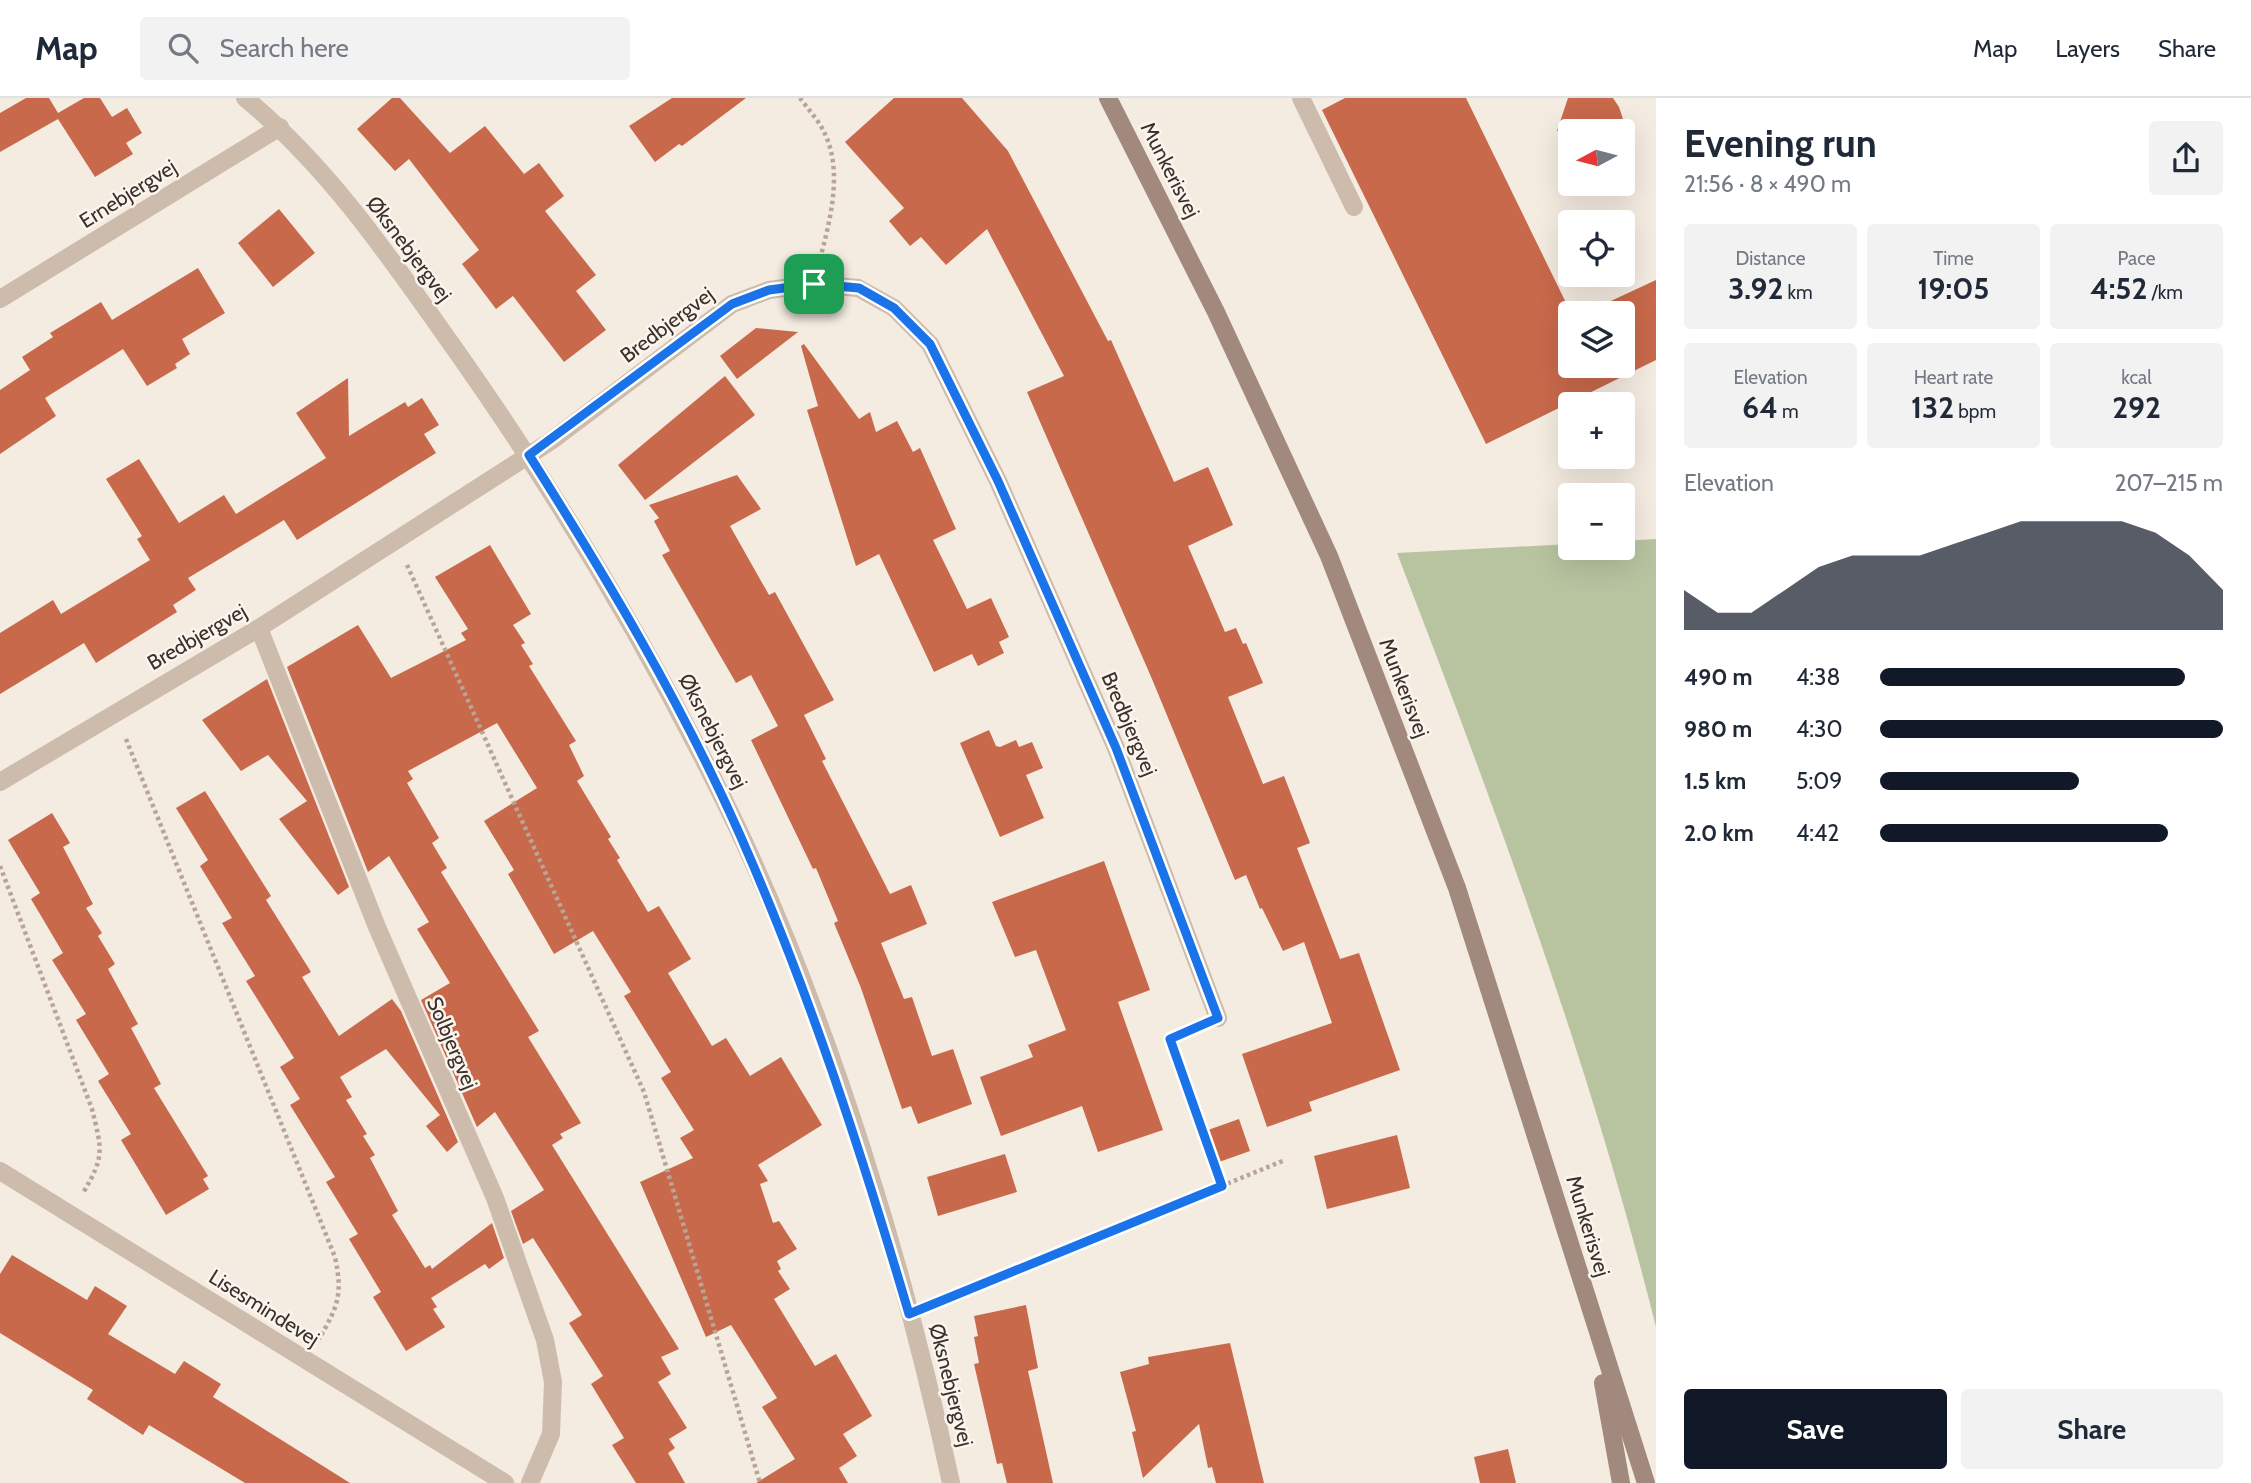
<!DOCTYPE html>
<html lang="en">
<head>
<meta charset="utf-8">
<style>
	body { margin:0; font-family:Cabin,sans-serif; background:#f2f2f3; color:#1f2937; height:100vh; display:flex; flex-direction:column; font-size:26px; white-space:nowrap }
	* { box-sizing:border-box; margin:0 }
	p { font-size:23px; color:#747a83 }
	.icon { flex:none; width:38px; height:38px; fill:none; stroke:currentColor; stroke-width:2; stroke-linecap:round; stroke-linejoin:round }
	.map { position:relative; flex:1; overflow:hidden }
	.side { display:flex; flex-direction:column; background:#fff; width:595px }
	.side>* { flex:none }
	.needle { width:46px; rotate:263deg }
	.fabs { position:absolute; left:1558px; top:21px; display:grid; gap:14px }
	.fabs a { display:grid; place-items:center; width:77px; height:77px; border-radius:7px; background:#fff; box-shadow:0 7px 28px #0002; font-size:35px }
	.pin { position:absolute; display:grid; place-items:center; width:60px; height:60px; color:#fff; margin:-30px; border-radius:14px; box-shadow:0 4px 10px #0006 }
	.round { display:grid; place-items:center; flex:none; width:74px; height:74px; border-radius:7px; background:#f2f2f3 }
	.head { display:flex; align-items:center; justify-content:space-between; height:119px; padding:0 28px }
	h1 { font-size:38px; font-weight:700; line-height:52px }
	.metrics { display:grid; grid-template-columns:repeat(3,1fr); gap:10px; height:119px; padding:7px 28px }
	.metrics div { display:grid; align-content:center; border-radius:7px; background:#f2f2f3; text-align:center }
	.metrics b { font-size:30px; font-weight:700 }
	.metrics small { font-size:19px; font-weight:400 }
	.metrics p { font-size:19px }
	.chart { height:196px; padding:14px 28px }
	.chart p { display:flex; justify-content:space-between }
	.chart svg { width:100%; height:126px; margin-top:7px; fill:#111827; opacity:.7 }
	.cta { display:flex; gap:14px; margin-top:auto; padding:14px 28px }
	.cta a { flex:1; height:80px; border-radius:7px; background:#111827; color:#fff; font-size:28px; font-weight:700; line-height:80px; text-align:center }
	.cta a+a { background:#f2f2f3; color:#1f2937 }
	ul { padding:0 28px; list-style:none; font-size:23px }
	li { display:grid; grid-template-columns:112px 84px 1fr; align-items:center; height:52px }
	li i { height:18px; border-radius:9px; background:#111827 }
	header { display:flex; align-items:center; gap:42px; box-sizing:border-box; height:98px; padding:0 35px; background:#fff; border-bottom:2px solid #e0e1e3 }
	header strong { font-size:33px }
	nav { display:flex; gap:38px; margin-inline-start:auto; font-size:24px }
	.search { width:490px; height:63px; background:#f2f2f3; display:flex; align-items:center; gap:18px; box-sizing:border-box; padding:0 24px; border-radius:7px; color:#747a83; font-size:26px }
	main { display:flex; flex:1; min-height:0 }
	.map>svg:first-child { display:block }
	.grass { fill:#b8c4a0 }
	.building { fill:#c8694b }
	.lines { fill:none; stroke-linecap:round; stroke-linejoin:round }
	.path { stroke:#b9a596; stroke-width:4.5; stroke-dasharray:3.5 3.5; stroke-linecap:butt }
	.service { stroke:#cdbbac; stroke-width:18 }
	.minor { stroke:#cdbbac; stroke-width:18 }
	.secondary { stroke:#a18a7d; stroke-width:18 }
	.route-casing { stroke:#fff; stroke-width:14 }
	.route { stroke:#1a73e8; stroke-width:9 }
	.labels { text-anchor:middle; stroke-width:5; stroke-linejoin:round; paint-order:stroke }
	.street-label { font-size:21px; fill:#3b302b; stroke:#fbf5ee }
</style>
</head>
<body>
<header>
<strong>Map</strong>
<div class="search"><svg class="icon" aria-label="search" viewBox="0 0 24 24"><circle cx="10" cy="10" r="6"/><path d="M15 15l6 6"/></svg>Search here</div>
<nav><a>Map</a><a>Layers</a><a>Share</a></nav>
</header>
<main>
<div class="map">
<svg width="1656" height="1385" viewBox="0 0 1656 1385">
	<rect width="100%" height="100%" fill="#f4ebe1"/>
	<path class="grass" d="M 1656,441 L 1656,1229 C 1590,965 1495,709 1397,455 L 1570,446 L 1570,450 L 1622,450 L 1622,443 Z"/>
	<g class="building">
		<polygon points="26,0 49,0 58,15 84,0 100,0 112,19 127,10 142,35 126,45 133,56 95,79 58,21 0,54 0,15"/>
		<polygon points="392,0 400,0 450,55 485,28 524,76 539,65 564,98 545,113 596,177 576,193 606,232 564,264 513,198 496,211 462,166 479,152 409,61 395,73 357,31"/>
		<polygon points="672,0 746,0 682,48 679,46 655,64 629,28"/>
		<polygon points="894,0 962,0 1008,53 1108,243 1111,242 1174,384 1208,369 1233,427 1188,448 1225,534 1236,530 1243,546 1246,545 1263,585 1228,599 1263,686 1284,678 1310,745 1297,750 1340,861 1359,855 1400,972 1309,1004 1312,1013 1267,1029 1242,956 1332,925 1304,844 1283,853 1262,810 1260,811 1246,777 1235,782 1152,581 1027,294 1064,278 987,131 946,167 921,139 910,148 889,123 904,110 845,44"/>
		<polygon points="1345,0 1466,0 1571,215 1570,268 1622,268 1622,215 1585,215 1656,182 1656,262 1486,346 1322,12"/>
		<polygon points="1568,0 1613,0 1619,9 1627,33 1557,33"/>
		<polygon points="279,111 315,155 273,189 238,145"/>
		<polygon points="198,170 225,215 182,241 190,256 175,266 177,270 147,288 123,251 45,300 56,318 0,356 0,292 30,272 22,259 53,239 50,235 101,204 112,222"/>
		<polygon points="756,230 798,234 737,281 720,258"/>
		<polygon points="804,246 859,321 870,314 876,334 897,323 913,354 920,350 956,431 933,442 967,511 991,500 1009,539 999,544 1004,555 978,568 972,556 934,574 879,456 856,468 807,312 818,308 801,248"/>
		<polygon points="725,278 755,317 645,402 618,367"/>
		<polygon points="348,280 349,338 405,304 408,309 422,300 439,327 424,336 436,355 297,442 284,422 188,480 196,492 173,507 177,514 96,565 84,545 0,596 0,535 53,502 61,516 150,462 137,441 142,438 106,381 139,361 179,425 224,397 236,416 326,360 296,315"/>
		<polygon points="737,377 761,411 730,428 769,497 775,494 834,602 804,617 826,661 822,663 890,796 911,787 927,826 881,845 904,901 912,899 932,958 953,951 972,1006 918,1026 911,1008 902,1011 861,890 834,825 838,823 816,770 813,771 751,642 778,628 751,577 736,585 662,457 670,453 654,423 659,420 649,407"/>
		<polygon points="490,447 531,516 513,527 525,545 521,547 533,566 529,568 576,643 569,647 584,678 577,683 611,739 608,741 620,760 617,762 648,814 659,808 691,861 668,875 712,948 726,940 750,978 781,959 822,1027 758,1067 768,1083 760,1086 773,1125 779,1123 797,1151 777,1163 781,1171 778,1173 790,1191 774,1201 815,1268 836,1256 872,1318 843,1336 857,1358 839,1370 848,1385 756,1385 795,1361 762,1309 777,1300 731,1227 706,1239 640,1084 693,1060 680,1040 694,1032 661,980 671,974 624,898 631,894 593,833 554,856 508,776 514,772 484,723 537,690 497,625 408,673 413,681 407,685 439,740 432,745 447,770 441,774 539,933 528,939 581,1025 560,1036 563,1040 552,1047 679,1251 661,1259 671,1276 658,1284 687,1330 669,1341 675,1350 668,1355 685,1385 636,1385 612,1347 624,1340 591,1286 603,1278 569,1225 582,1217 533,1140 523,1146 511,1113 544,1092 495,1014 477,1029 421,902 450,885 417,831 429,824 389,758 368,774 287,569 358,527 391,580 466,542 461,535 468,531 435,479"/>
		<polygon points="267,581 349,789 338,797 279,721 307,703 268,657 241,673 202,622"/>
		<polygon points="989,632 996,648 1000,649 1016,642 1019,649 1032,644 1043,670 1026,677 1044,720 1000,739 960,645"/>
		<polygon points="205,693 271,798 266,802 311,874 302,879 339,938 392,901 401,913 458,1044 447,1054 426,1028 440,1017 386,951 340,979 352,999 346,1002 367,1036 363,1038 375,1057 370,1060 398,1113 392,1117 425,1170 430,1167 432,1171 492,1125 504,1160 489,1171 485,1166 431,1200 437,1209 433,1211 445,1229 406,1253 373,1199 381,1194 349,1141 358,1136 326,1084 335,1079 290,1007 300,1001 280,969 294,960 246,883 255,878 222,825 232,820 200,768 208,762 176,710"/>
		<polygon points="52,715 70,745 63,749 93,806 86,810 102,835 98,838 115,866 108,871 138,926 131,930 161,986 154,990 208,1078 203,1081 209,1091 166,1117 121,1042 131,1036 98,983 109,976 76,922 86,916 52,862 63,855 31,801 40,795 8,742"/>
		<polygon points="1104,763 1150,892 1118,904 1163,1032 1098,1054 1082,1008 1001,1038 980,979 1033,959 1028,947 1066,932 1036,852 1015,859 992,804"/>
		<polygon points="1239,1021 1250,1053 1219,1064 1208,1032"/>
		<polygon points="1397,1037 1410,1090 1327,1111 1314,1058"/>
		<polygon points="1005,1056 1017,1094 938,1118 927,1079"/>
		<polygon points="12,1157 87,1202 95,1188 127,1208 108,1236 175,1276 184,1263 221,1286 213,1299 350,1385 245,1385 149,1327 143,1337 87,1301 93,1292 0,1235 0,1176"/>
		<polygon points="1026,1207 1038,1270 1028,1273 1053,1385 1007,1385 1002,1365 997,1366 974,1266 979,1265 974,1239 978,1238 974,1218"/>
		<polygon points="1230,1245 1264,1385 1216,1385 1212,1369 1208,1370 1199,1326 1143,1380 1132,1334 1136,1333 1120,1274 1149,1266 1148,1259"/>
		<polygon points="1508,1351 1516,1385 1480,1385 1474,1359"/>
	</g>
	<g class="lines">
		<g class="path">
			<path d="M 800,0 C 808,11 820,24 825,36 C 843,74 830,123 820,161"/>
			<polyline points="407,467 644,994 760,1385"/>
			<path d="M 126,641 L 335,1159 C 343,1197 338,1208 319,1241"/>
			<path d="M 0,768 L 92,1011 C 102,1052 105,1058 83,1095"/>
			<polyline points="1193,931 1170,941 1221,1088"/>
			<polyline points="936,1205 1285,1062"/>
		</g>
		<polyline class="service" points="1301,0 1354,109"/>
		<g class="minor">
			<path d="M 245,0 C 331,71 393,164 457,254 C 564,406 658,564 738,731 C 833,934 904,1167 951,1385"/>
			<polyline points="0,201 280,29"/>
			<polyline points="259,530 377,829 495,1100 545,1242 553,1284 551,1336 530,1385"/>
			<polyline points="0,684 259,530 551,343 732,206 769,192 814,186 858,190 894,210 930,246 998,383 1116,650 1218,920"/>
			<polyline points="0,1073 505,1385"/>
		</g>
		<g class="secondary">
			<polyline points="1108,0 1216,214 1329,458 1457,790 1646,1385"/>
			<polyline points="1603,1285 1621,1385"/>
		</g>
	</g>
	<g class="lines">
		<g class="route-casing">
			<path id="route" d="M 814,186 L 859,190 L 894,210 L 930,246 L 998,383 L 1116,650 L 1218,920 L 1170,941 L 1222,1088 L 909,1216 C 861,1053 809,893 740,737 C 681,604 606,479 529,357 L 732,206 L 769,192 Z"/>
		</g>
		<use href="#route" class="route"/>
	</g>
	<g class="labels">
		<g class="street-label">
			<text transform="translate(1170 72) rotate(63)" y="7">Munkerisvej</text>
			<text transform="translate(128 96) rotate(-32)" y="7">Ernebjergvej</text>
			<text transform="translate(409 151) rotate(53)" y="7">Øksnebjergvej</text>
			<text transform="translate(667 227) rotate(-37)" y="7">Bredbjergvej</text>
			<text transform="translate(197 539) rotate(-30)" y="7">Bredbjergvej</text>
			<text transform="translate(1404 590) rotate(69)" y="7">Munkerisvej</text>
			<text transform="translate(1129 626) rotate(67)" y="7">Bredbjergvej</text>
			<text transform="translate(713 633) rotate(63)" y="7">Øksnebjergvej</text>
			<text transform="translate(452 945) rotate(67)" y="7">Solbjergvej</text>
			<text transform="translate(1588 1128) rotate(73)" y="7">Munkerisvej</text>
			<text transform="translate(264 1210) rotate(32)" y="7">Lisesmindevej</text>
			<text transform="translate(951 1287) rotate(76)" y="7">Øksnebjergvej</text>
		</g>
	</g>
</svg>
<div class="fabs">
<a><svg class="needle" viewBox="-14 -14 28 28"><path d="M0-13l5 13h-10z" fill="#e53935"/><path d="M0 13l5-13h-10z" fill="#747a83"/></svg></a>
<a><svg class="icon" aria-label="locate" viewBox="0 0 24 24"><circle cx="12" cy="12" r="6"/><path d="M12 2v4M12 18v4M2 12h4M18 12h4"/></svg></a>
<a><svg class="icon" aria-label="layers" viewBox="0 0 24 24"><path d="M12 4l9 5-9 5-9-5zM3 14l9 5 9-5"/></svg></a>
<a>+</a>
<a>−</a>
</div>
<div class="pin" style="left:814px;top:186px;background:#1e9e55"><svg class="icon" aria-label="arrive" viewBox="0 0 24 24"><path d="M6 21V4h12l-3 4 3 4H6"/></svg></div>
</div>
<section class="side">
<div class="head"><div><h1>Evening run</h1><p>21:56 · 8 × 490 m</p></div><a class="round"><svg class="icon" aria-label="share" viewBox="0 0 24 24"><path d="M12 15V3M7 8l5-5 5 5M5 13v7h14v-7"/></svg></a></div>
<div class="metrics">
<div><p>Distance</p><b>3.92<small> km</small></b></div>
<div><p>Time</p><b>19:05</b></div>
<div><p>Pace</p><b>4:52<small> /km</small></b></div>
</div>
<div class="metrics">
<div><p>Elevation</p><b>64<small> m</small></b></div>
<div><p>Heart rate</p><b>132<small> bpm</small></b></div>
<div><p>kcal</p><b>292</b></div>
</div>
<div class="chart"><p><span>Elevation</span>207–215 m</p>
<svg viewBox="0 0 160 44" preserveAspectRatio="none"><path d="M0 44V30L10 38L20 38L30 30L40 22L50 18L60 18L70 18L80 14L90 10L100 6L110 6L120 6L130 6L140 10L150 18L160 30V44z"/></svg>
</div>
<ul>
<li><b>490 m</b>4:38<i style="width:89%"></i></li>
<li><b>980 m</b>4:30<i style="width:100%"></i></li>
<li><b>1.5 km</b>5:09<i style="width:58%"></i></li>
<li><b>2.0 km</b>4:42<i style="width:84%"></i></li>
</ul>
<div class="cta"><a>Save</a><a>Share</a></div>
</section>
</main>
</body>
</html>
